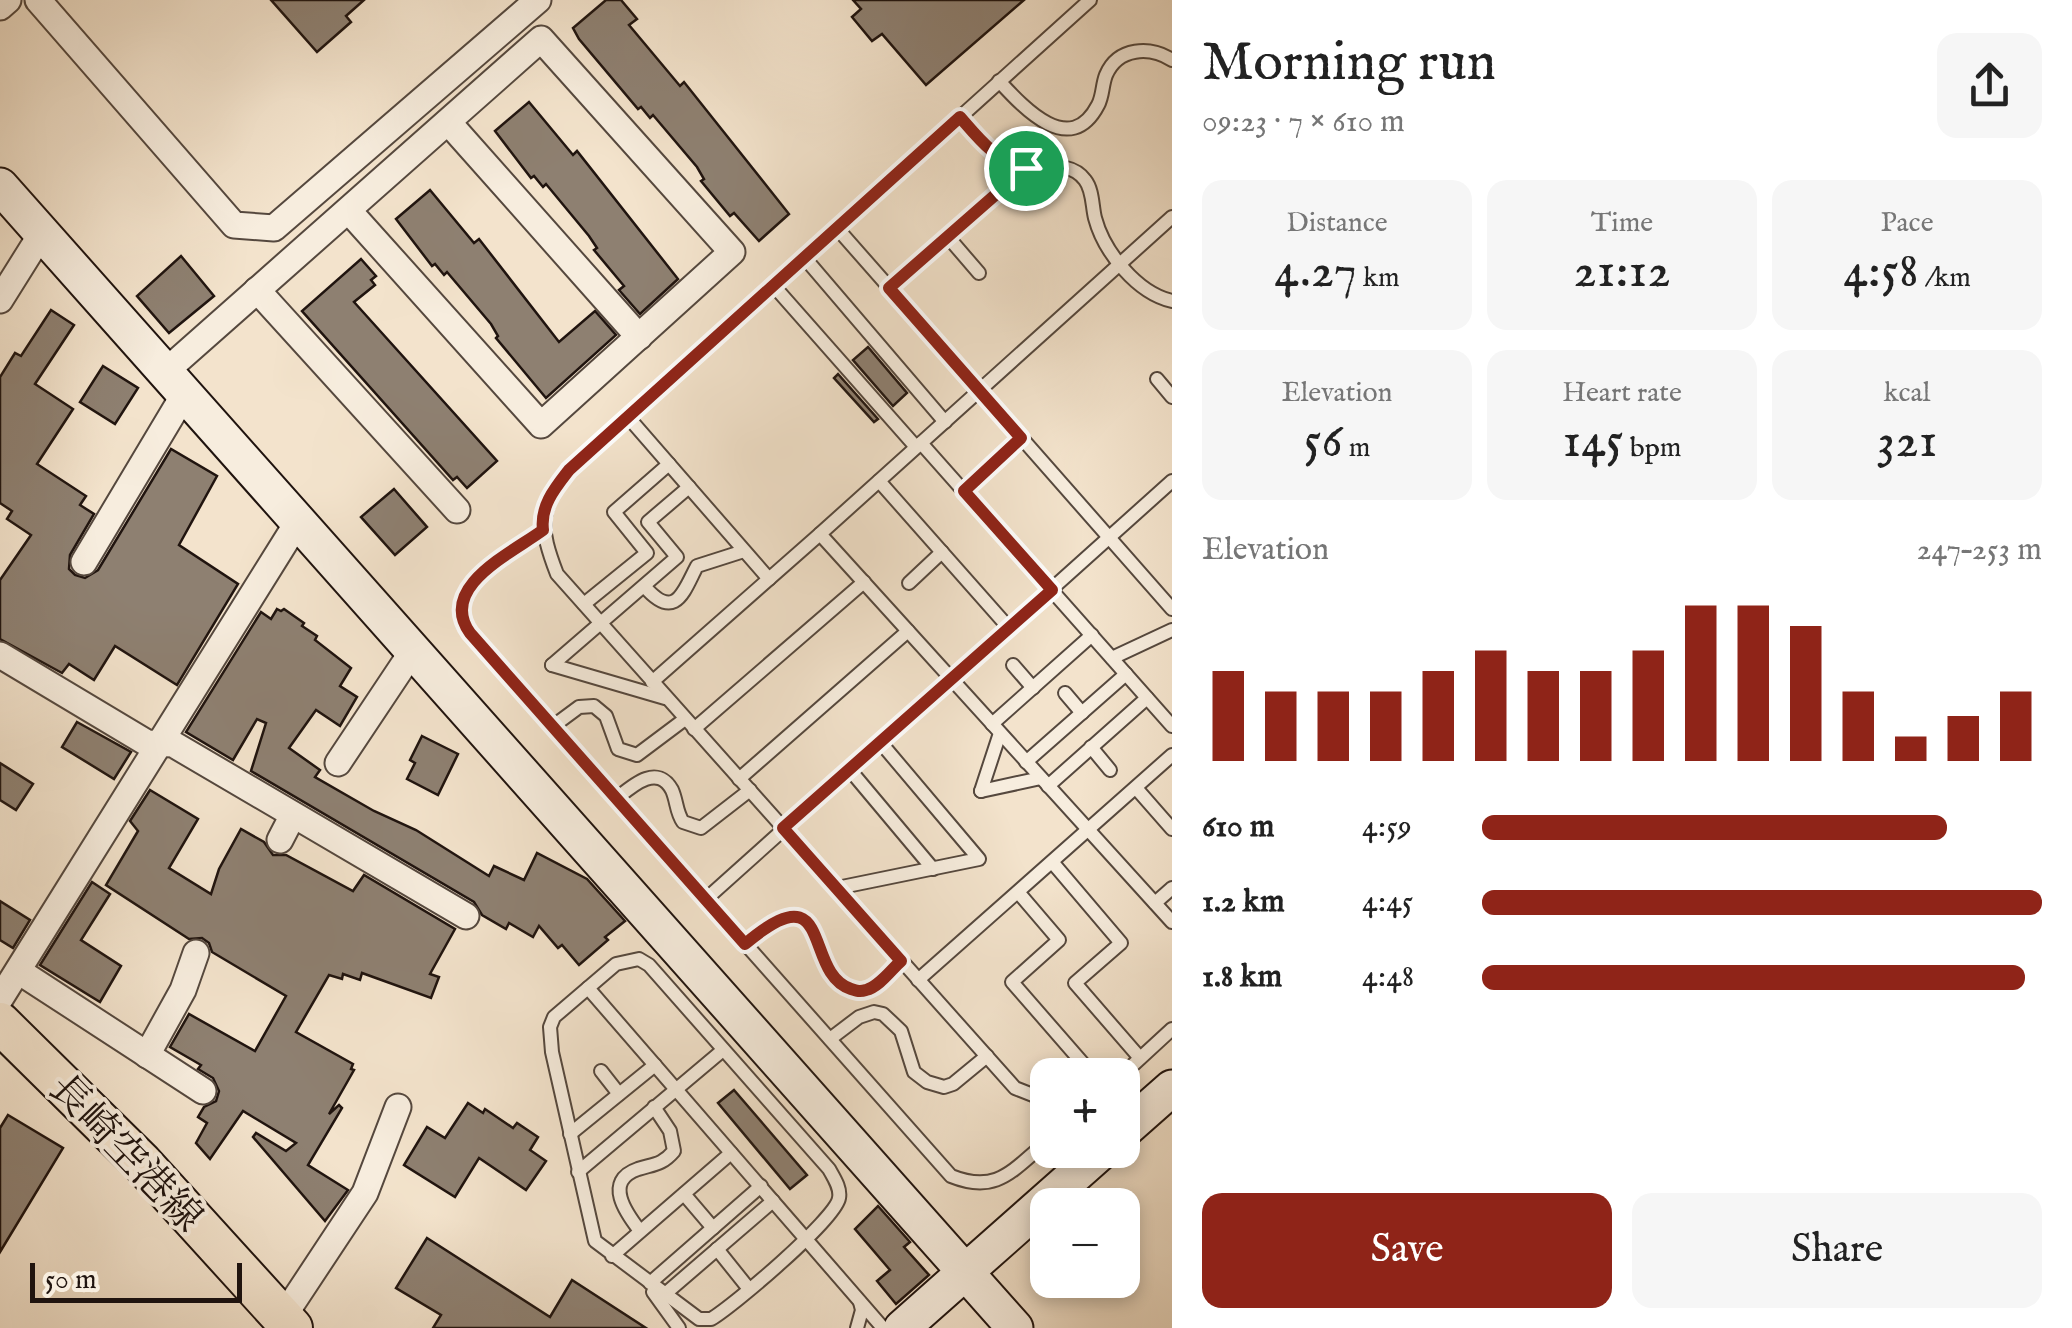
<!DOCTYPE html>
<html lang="en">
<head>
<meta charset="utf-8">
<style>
	body { margin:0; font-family:"IM FELL English","Noto Serif JP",serif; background:#f6f6f6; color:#222; height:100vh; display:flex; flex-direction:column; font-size:38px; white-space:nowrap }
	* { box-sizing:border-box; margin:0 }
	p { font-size:32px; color:#767676 }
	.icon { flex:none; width:55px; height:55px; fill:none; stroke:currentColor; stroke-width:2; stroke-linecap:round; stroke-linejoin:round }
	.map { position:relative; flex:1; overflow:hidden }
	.side { display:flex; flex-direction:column; background:#fff; width:900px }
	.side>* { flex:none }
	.controls { position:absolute; left:1030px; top:1058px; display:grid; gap:20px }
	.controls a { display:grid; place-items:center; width:110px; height:110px; border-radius:20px; background:#fff; box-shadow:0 5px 15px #0003; font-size:50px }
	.scale { position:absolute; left:30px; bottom:25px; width:212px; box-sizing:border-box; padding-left:10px; border:5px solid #20140f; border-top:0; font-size:28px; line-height:35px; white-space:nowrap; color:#20140f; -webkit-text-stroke:8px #f7edde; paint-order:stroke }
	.pin { position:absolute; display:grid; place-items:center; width:85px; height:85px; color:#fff; margin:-42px; border:5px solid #fff; border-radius:50%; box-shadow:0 2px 10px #0007 }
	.round { display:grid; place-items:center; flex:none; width:105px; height:105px; border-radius:20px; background:#f6f6f6 }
	.headline { display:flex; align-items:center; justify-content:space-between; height:170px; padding:0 30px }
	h1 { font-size:55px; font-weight:600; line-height:75px }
	.metrics { display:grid; grid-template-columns:repeat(3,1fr); gap:15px; height:170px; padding:10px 30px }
	.metrics div { display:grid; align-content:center; border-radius:20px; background:#f6f6f6; text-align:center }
	.metrics b { font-size:50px; font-weight:600 }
	.metrics small { font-size:28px; font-weight:400 }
	.metrics p { font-size:28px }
	.chart { height:280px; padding:20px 30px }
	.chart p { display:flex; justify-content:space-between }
	.chart svg { width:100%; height:180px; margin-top:10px; stroke:#8f2418; stroke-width:6 }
	.action { display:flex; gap:20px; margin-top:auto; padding:20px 30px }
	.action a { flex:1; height:115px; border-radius:20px; background:#8f2418; color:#fff; font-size:40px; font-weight:600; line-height:115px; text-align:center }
	.action a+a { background:#f6f6f6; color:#222 }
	ul { padding:0 30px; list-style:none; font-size:32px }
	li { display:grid; grid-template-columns:160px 120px 1fr; align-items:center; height:75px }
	li i { height:25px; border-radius:12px; background:#8f2418 }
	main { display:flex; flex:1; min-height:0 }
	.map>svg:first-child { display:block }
	.building { fill:#8e8071; stroke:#20140f; stroke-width:2.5 }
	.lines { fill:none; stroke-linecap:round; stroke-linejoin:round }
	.lane-casing { stroke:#55483e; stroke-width:16 }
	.street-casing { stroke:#55483e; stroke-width:29 }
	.secondary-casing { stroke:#20140f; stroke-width:39 }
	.primary-casing { stroke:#20140f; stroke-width:44 }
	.lane { stroke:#f7edde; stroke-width:12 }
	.street { stroke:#f7edde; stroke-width:25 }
	.secondary { stroke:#f7edde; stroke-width:35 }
	.primary { stroke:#f3e3cc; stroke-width:40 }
	.route-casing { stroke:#fff; stroke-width:20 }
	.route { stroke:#8f2418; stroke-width:12 }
	.labels { text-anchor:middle; stroke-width:8; stroke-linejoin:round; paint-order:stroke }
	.street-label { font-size:40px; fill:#20140f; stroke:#f7edde }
</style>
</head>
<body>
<main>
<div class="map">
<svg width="1172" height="1328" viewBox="0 0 1172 1328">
	<rect width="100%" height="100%" fill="#f3e3cc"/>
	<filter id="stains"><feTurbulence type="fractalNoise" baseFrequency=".002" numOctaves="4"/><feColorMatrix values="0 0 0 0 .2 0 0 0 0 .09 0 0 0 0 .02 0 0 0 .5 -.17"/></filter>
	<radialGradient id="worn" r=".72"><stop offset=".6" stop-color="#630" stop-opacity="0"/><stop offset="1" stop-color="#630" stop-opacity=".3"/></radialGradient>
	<g class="building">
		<polygon points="271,0 364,0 346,16 351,22 317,52"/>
		<polygon points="606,0 621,0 637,19 629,25 680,86 684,82 789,214 759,241 734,213 730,216 701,181 704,179 697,167 653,115 650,118 641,107 638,109 579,39 573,28"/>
		<polygon points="853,0 1024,0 926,85 882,34 872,41 852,17 861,9"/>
		<polygon points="529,102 573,155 577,151 678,279 640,314 619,290 624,286 594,250 597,248 589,236 546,184 543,187 534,176 531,178 495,131"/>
		<polygon points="430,190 474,243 479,239 559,342 595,311 616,335 546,398 496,338 498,336 491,324 447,272 444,275 435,264 432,266 396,219"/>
		<polygon points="181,256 214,296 169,333 137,296"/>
		<polygon points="361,259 376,276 371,280 375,285 354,302 497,461 467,488 457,477 453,480 302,311"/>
		<polygon points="51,310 74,325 35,384 73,409 37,464 86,496 80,505 94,514 70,555 69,569 75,575 85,578 98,570 171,449 217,476 179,545 238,584 177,685 115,646 94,680 69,664 62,673 0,639 0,580 31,535 7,519 12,511 0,503 0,377 15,353 21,356"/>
		<polygon points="868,347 907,393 893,406 853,360"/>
		<polygon points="103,366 138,388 115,424 80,402"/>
		<polygon points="838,374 878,419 874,422 834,378"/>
		<polygon points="394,489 427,527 395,555 361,517"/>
		<polygon points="277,609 281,611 284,609 304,623 302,626 317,636 315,640 351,668 340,686 357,697 340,726 316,710 289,748 320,770 315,777 374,811 416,830 489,876 494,866 524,880 537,853 587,879 625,921 605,937 608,940 579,965 562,945 558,948 539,926 533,937 509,923 506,929 482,915 474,902 251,771 266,723 257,719 233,760 186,732 261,612 271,619"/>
		<polygon points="77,722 131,752 114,779 62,747"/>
		<polygon points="422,736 458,754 438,795 407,779 415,763 410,760"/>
		<polygon points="0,763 33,784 16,810 0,800"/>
		<polygon points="150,790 198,819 169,868 211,894 219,869 241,829 264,842 273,855 286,855 353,891 364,875 455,929 430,974 439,977 431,998 362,973 360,980 343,974 342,979 329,975 296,1032 353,1064 351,1069 354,1070 329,1114 339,1105 342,1108 308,1165 348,1190 325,1221 253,1137 256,1133 286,1151 296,1143 243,1111 210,1159 196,1143 207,1123 198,1117 204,1107 216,1101 219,1091 213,1078 198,1069 201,1065 170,1047 189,1014 255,1051 286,996 212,952 209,943 202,938 189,939 106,885 138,831 130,821"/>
		<polygon points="92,882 110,894 81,940 121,966 100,1002 40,965"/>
		<polygon points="0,901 30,920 13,948 0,940"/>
		<polygon points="734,1090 807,1175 790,1189 718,1103"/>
		<polygon points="468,1103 483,1113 485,1109 513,1128 517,1123 538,1137 530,1150 546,1161 526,1190 479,1158 455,1197 404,1165 427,1127 445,1138"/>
		<polygon points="8,1115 63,1148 0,1252 0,1128"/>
		<polygon points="878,1206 910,1242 904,1247 929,1275 896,1304 877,1281 890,1270 855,1229"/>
		<polygon points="427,1238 550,1317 572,1280 646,1328 433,1328 441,1315 396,1288"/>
	</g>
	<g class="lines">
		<g class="lane-casing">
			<g id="lane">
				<path d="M 999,81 C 1023,107 1070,159 1098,105 C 1103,96 1102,85 1106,75 C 1118,47 1150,46 1172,60"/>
				<path d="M 959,117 C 975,134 989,156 1011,164 C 1035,172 1068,157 1085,180 C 1093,190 1092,206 1095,218 C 1104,252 1137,293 1172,301"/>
				<polyline points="836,227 1172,609"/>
				<polyline points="948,237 979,273"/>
				<polyline points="804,257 945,422"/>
				<polyline points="773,285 916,447"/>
				<polyline points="889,288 1027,168"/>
				<polyline points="1157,379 1172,397"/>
				<polyline points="628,417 769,579"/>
				<polyline points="921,443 1172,726"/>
				<polyline points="879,481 1009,628"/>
				<polyline points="963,491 1021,439"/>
				<path d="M 543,530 C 511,553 438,587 470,633 L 951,1176 C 998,1195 1013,1169 1048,1141"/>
				<polyline points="820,534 1172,217"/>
				<polyline points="909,583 942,552"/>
				<path d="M 644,586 C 676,623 684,590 697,566 L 744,551"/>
				<polyline points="584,604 647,553 614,512 669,464"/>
				<polyline points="1112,658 1172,630"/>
				<polyline points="552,665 677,557 648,522 689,487"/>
				<polyline points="552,665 665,698"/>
				<polyline points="1013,665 1033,688"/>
				<polyline points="652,682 820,534 1172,922"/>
				<polyline points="1065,693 1082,713"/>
				<polyline points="992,724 1092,635"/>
				<polyline points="552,727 579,707 594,706 606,716 618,749 637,755 685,719"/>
				<polyline points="694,729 864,582"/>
				<polyline points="1091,747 1110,770"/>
				<polyline points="1026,762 1126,674"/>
				<polyline points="850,770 933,869"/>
				<polyline points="739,779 908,631"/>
				<polyline points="1048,786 1147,698"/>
				<polyline points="1136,788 1172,829"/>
				<polyline points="981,791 1041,778"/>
				<polyline points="981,791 1000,733"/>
				<path d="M 616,799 C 632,786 657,763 672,790 C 677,801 676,812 683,822 L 701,828 L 750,790"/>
				<polyline points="1053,863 1121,943 1075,983 1140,1058"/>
				<polyline points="837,888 979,859 881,743"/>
				<polyline points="1018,892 1059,940 1012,982 1093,1075"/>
				<polyline points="705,900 1172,481"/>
				<polyline points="1155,903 1172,888"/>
				<path d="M 745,945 C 836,868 802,973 851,989 C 857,991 860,992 866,990 C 879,987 891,970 901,961"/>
				<path d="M 639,959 L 649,965 L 829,1169 C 834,1178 841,1188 839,1198 C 836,1219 732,1307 711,1319 L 699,1319 L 595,1241 L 552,1052 L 550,1027 L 554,1017 L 616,964 Z"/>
				<polyline points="918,980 1172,755"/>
				<polyline points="588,988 883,1328"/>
				<polyline points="830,1039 859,1017 874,1012 883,1014 901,1031 914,1072 927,1082 944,1087 953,1084 987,1056"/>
				<polyline points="601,1071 619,1094"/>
				<polyline points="1122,1075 1172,1029"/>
				<path d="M 1048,1101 L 1015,1088 L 557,574 C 539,527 538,510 569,470 L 1090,0"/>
				<polyline points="570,1134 655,1065"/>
				<polyline points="578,1172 723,1050"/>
				<polyline points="684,1194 713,1228"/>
				<path d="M 640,1231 C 626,1213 603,1181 638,1169 C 654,1164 662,1165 674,1151 L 670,1131 L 654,1107"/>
				<polyline points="717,1249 749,1289"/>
				<polyline points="612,1256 731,1153"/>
				<polyline points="650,1283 761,1186"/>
				<polyline points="653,1292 679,1328"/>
				<polyline points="665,1294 773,1201"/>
				<polyline points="857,1328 862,1310 860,1302"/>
			</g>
		</g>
		<g class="street-casing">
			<g id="street">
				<polyline points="38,0 234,225 274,228 538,0"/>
				<polyline points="0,7 8,0"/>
				<polyline points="448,122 639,337"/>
				<polyline points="257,290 457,510"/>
				<polyline points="0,300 42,233"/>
				<polyline points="166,371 541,39 732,252 541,425 348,210"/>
				<polyline points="84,562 185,393"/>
				<polyline points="0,655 147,743 173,744 466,916"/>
				<polyline points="338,763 414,649"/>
				<polyline points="280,840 293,815"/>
				<polyline points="20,972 203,1091"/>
				<polyline points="0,999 299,520"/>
				<polyline points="147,1055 183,990 196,953"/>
				<polyline points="283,1317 365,1193 398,1107"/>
			</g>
		</g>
		<g class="secondary-casing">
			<g id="secondary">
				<polyline points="0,186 1015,1328"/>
				<polyline points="1122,1132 1172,1088"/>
				<polyline points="902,1328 1103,1150"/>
			</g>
		</g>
		<g class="primary-casing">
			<polyline id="primary" points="0,1023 142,1163 292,1328"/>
		</g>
		<use href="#lane" class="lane"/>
		<use href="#street" class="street"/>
		<use href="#secondary" class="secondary"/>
		<use href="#primary" class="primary"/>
	</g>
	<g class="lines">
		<g class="route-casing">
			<path id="route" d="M 960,117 C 980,140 995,160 1026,168 L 889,288 L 1021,438 L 964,491 L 1052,590 L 783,828 L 901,961 C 891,970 879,987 866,990 C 860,992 857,991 851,989 C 802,973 835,868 745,944 L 470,633 C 437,587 512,553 543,530 C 540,506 555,488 569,470 Z"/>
		</g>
		<use href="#route" class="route"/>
	</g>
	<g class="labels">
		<g class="street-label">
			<text transform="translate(127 1152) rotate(46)" y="14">長崎空港線</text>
		</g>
	</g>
	<rect width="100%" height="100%" filter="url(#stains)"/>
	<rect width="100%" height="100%" fill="url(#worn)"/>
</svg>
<div class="controls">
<a>+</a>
<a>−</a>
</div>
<div class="scale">50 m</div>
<div class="pin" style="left:1026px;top:168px;background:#1e9e55"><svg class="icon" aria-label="arrive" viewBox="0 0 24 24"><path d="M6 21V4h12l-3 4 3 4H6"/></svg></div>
</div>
<section class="side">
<div class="headline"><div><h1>Morning run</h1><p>09:23 · 7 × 610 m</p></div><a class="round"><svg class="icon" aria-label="share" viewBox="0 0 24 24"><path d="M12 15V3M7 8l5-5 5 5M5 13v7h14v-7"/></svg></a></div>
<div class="metrics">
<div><p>Distance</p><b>4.27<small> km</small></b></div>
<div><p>Time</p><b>21:12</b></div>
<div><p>Pace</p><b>4:58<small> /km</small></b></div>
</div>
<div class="metrics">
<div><p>Elevation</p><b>56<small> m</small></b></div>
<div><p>Heart rate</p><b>145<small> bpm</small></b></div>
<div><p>kcal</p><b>321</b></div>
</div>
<div class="chart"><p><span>Elevation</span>247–253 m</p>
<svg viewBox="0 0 160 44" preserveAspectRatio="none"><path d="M5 44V22M15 44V27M25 44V27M35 44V27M45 44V22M55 44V17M65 44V22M75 44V22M85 44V17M95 44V6M105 44V6M115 44V11M125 44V27M135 44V38M145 44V33M155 44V27"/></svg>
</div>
<ul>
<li><b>610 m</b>4:59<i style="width:83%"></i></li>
<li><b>1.2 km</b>4:45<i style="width:100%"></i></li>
<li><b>1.8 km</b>4:48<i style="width:97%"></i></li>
</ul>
<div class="action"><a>Save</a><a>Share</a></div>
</section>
</main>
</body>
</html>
